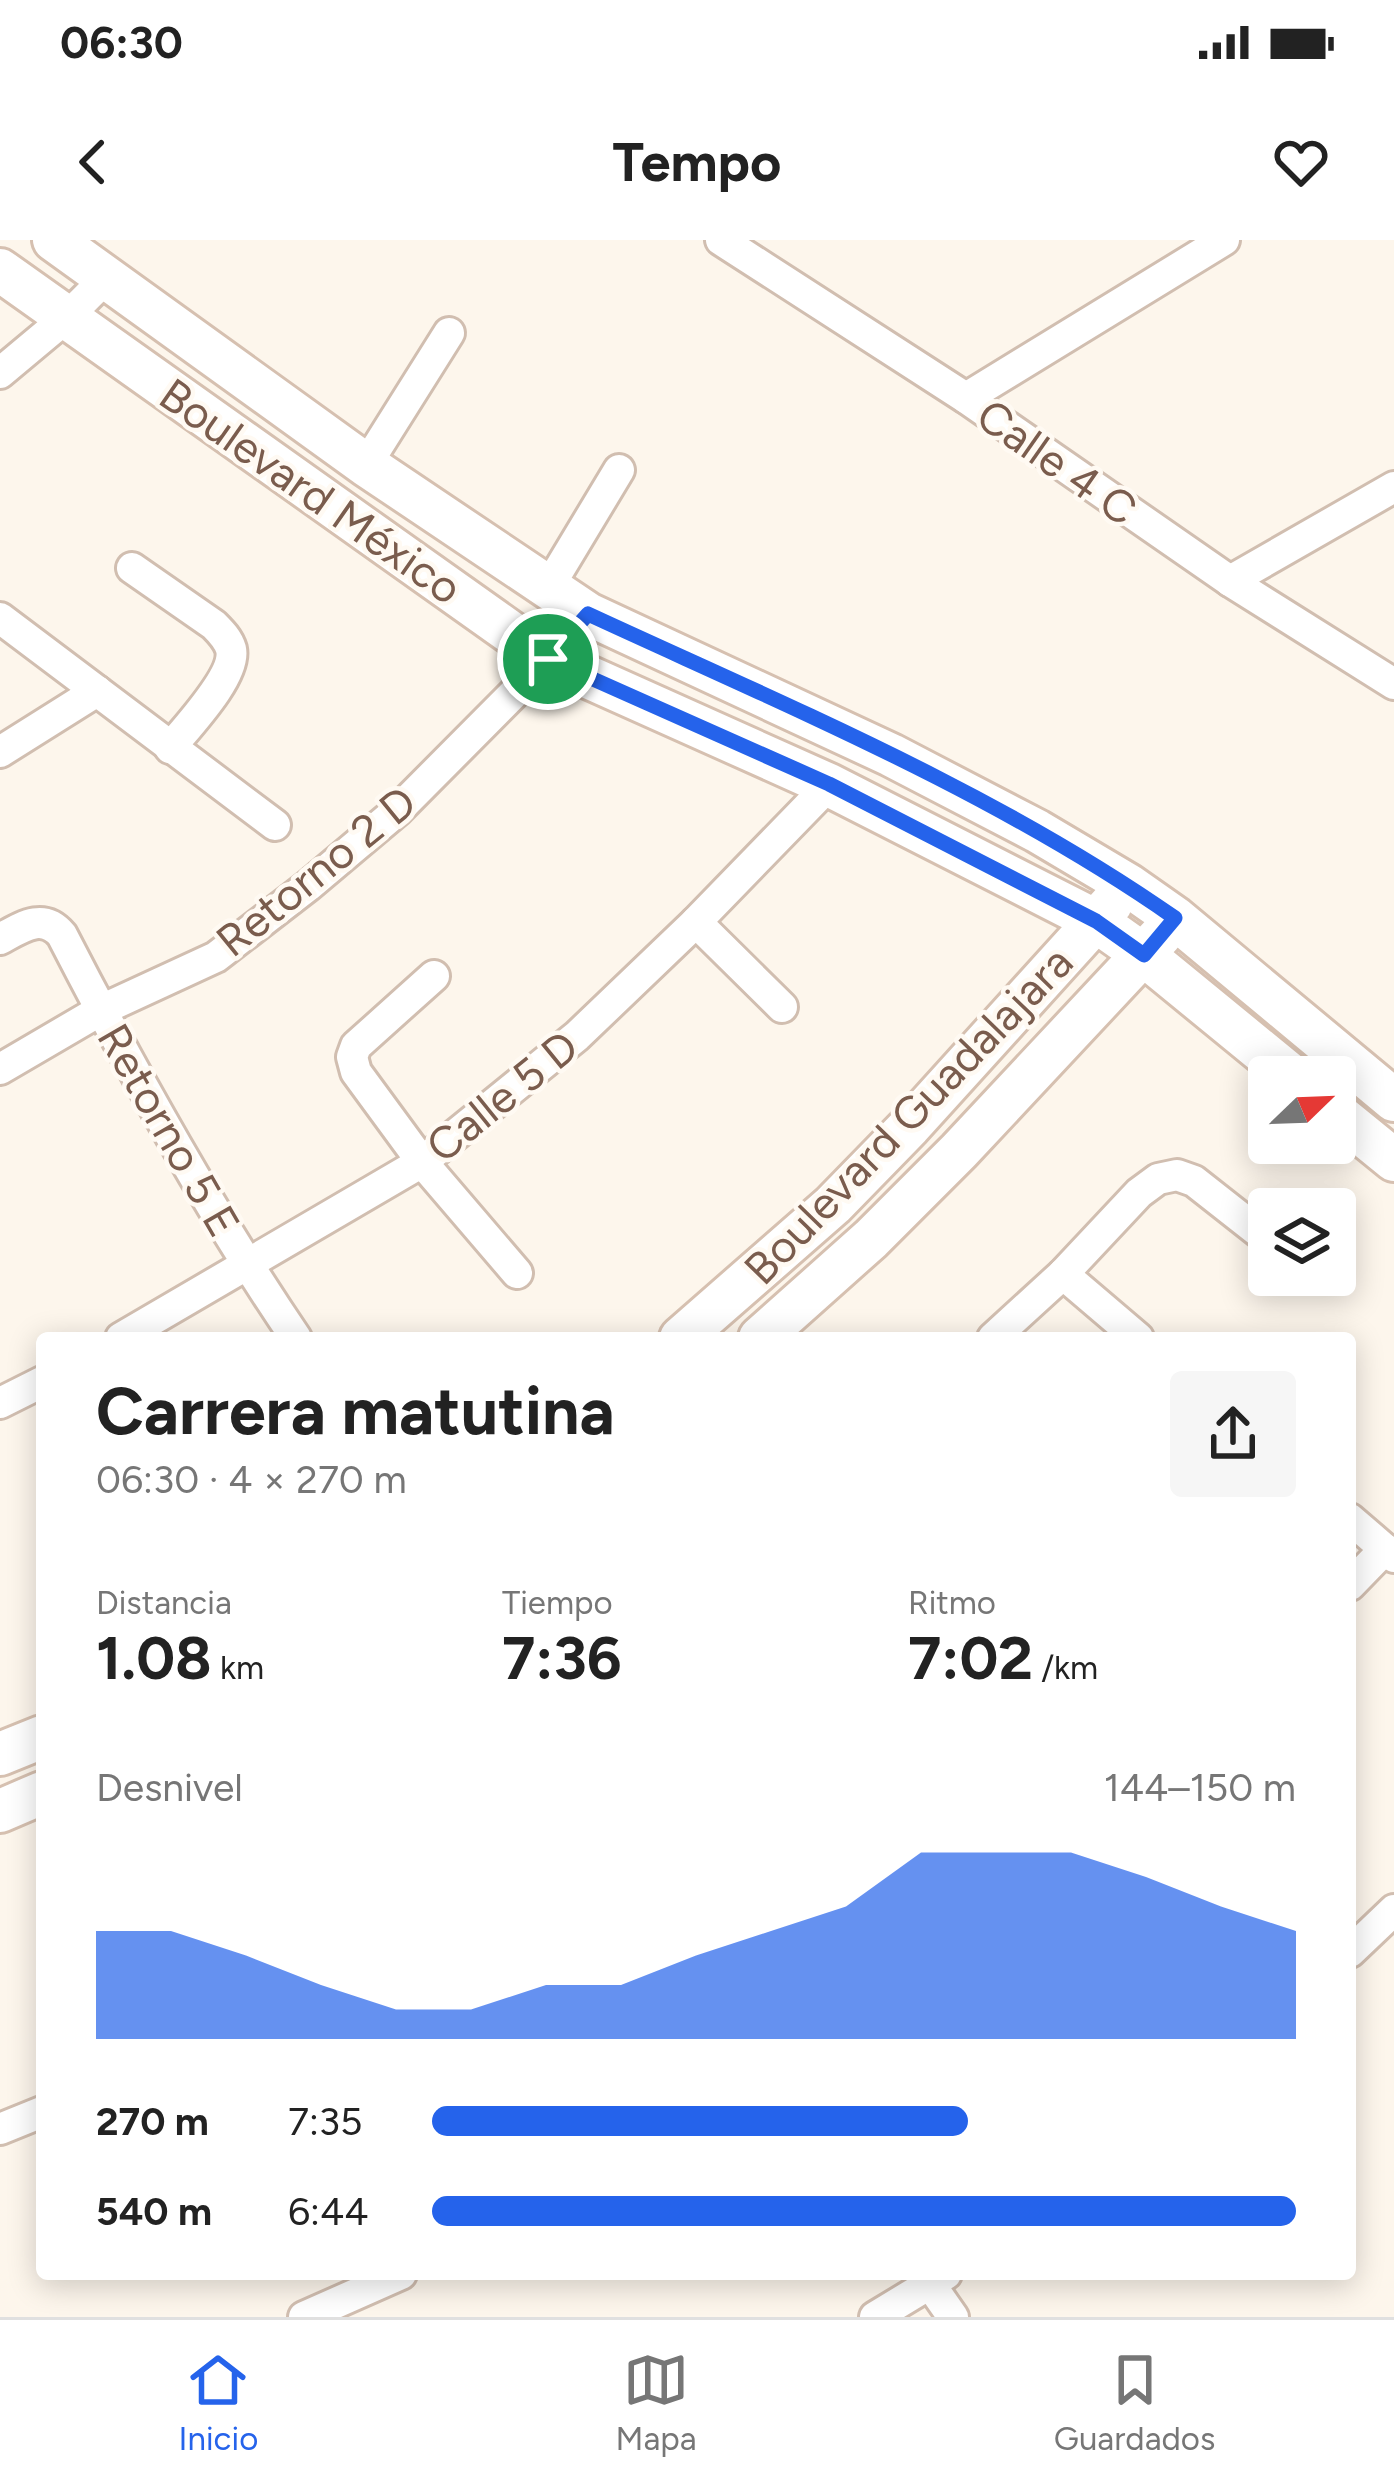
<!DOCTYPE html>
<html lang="es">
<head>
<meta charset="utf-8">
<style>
	body { margin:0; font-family:Figtree,sans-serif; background:#f6f6f6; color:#222; height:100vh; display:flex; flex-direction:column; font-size:45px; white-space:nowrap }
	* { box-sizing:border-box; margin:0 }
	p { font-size:39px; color:#767676 }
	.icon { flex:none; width:66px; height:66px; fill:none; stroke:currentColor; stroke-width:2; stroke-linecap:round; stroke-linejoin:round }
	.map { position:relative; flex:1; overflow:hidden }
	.panel { position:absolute; left:36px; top:1092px; width:1320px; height:948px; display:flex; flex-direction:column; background:#fff; border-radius:12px; box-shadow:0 6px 30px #0003 }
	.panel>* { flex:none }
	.needle { width:78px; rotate:67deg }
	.buttons { position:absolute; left:1248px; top:816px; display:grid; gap:24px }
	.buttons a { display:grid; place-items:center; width:108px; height:108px; border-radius:12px; background:#fff; box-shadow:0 6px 30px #0003; font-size:60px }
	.pin { position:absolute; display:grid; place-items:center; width:102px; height:102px; color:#fff; margin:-51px; border:6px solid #fff; border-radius:50%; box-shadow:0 3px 12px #0007 }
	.round { display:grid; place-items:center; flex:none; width:126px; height:126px; border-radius:12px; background:#f6f6f6 }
	.head { display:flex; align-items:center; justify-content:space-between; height:204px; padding:0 60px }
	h1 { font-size:66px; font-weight:700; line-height:90px }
	.metrics { display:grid; grid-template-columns:repeat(3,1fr); gap:18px; height:204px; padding:12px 60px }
	.metrics div { display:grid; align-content:center }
	.metrics b { font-size:60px; font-weight:700 }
	.metrics small { font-size:33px; font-weight:400 }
	.metrics p { font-size:33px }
	.chart { height:336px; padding:24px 60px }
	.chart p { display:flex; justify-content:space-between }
	.chart svg { width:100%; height:216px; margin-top:12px; fill:#2563eb; opacity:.7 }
	ul { padding:0 60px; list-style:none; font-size:39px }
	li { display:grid; grid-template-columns:192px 144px 1fr; align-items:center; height:90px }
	li i { height:30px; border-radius:15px; background:#2563eb }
	.status { display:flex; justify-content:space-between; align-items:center; height:84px; padding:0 60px; background:#fff; direction:ltr }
	.status svg { height:33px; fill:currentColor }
	header { display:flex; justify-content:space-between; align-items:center; height:156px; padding:0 60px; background:#fff; font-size:54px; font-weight:700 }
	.tabs { display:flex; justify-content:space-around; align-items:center; height:168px; border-top:3px solid #e0e0e0; background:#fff; font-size:33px; color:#767676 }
	.tabs a { display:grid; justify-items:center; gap:6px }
	.tabs .active { color:#2563eb }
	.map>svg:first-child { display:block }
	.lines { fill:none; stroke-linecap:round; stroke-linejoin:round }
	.street-casing { stroke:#d1beb0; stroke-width:36 }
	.secondary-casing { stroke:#d6c0b0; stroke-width:48 }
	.street { stroke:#fff; stroke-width:30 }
	.secondary { stroke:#fff; stroke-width:42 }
	.route-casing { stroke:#fff; stroke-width:24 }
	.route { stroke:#2563eb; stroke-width:15 }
	.labels { text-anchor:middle; stroke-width:9; stroke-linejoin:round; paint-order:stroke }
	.street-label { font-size:45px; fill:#7a5c4d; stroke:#fffaf3 }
</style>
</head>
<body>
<div class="status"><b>06:30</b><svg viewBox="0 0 49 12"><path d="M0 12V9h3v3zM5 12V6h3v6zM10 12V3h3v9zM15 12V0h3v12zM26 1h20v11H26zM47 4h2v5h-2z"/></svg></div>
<header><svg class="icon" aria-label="back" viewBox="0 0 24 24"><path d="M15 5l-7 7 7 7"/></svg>Tempo<svg class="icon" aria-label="heart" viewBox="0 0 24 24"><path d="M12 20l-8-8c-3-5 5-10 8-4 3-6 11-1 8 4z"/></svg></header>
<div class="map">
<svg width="1394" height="2077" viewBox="0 0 1394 2077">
	<rect width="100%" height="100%" fill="#fdf6ec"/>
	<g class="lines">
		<g class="street-casing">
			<g id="street">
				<polyline points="721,0 966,158 1230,341 1394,444"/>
				<polyline points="0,133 67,77 107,37"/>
				<polyline points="966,158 1224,0"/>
				<polyline points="366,225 449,93"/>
				<path d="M 132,328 L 214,385 C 221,392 228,399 231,409 C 237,435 187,487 170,508"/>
				<polyline points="1230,341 1394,247"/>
				<polyline points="548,348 619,230"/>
				<polyline points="0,378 275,585"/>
				<polyline points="0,512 97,451"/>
				<polyline points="696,682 782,767"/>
				<path d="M 0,699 C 22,687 43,672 62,695 C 133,833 209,970 296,1098"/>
				<polyline points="434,736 356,806 352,817 356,832 422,922 517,1033"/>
				<polyline points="0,829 101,770 216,717 308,646 397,571 548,419 588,374"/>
				<polyline points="1063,1034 1138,1098"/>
				<polyline points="121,1098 422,922 577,796 696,682 829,545"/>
				<polyline points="993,1098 1063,1034 1139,953 1158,939 1177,935 1194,941 1269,1000"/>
				<polyline points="0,1163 42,1142"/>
				<polyline points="1350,1279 1394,1317"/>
				<polyline points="1350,1345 1385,1309"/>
				<polyline points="1350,1712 1394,1670"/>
				<polyline points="0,1889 42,1872"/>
				<polyline points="923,2034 953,2077"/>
				<polyline points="304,2077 401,2034"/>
				<polyline points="875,2077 946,2034"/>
			</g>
		</g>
		<g class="secondary-casing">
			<g id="secondary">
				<polyline points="54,0 366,225 588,374 891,515 1037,591 1128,645 1175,678 1394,860"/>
				<polyline points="0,30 548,419 829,545 1096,681 1144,715 1293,837"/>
				<polyline points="1335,872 1394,920"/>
				<polyline points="681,1098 833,965 910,886 1111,664"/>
				<polyline points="760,1098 871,999 959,911 1161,695"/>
				<polyline points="0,1514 42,1497"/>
				<polyline points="0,1571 42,1553"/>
			</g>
		</g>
		<use href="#street" class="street"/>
		<use href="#secondary" class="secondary"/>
	</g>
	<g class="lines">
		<g class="route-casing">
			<path id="route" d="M 588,374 C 787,466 995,552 1175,678 L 1144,715 L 1096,681 L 829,544 L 548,419 Z"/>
		</g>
		<use href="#route" class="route"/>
	</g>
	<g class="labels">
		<g class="street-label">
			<text transform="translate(1057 222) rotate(35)" y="16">Calle 4 C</text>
			<text transform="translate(311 251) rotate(35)" y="16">Boulevard México</text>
			<text transform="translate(316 631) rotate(-39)" y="16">Retorno 2 D</text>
			<text transform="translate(502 856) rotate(-39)" y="16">Calle 5 D</text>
			<text transform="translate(908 875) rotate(-46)" y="16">Boulevard Guadalajara</text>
			<text transform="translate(169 890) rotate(60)" y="16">Retorno 5 E</text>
		</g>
	</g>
</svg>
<div class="buttons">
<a><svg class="needle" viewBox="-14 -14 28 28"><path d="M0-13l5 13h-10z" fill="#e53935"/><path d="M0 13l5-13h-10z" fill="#767676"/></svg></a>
<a><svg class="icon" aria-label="layers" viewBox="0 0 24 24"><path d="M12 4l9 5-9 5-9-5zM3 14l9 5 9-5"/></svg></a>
</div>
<div class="pin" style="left:548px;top:419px;background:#1e9e55"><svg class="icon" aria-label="arrive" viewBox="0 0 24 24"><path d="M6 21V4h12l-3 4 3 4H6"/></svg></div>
<section class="panel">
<div class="head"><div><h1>Carrera matutina</h1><p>06:30 · 4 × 270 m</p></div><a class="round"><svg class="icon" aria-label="share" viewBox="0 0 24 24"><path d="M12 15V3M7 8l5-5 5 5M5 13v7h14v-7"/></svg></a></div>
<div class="metrics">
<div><p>Distancia</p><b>1.08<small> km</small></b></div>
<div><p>Tiempo</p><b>7:36</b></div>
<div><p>Ritmo</p><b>7:02<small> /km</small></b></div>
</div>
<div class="chart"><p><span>Desnivel</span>144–150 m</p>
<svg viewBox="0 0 160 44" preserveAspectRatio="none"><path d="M0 44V22L10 22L20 27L30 33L40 38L50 38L60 33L70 33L80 27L90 22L100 17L110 6L120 6L130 6L140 11L150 17L160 22V44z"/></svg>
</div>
<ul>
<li><b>270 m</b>7:35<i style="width:62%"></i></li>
<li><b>540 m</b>6:44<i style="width:100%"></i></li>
</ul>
</section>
</div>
<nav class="tabs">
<a class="active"><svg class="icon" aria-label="home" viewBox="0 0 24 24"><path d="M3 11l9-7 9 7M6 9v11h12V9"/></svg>Inicio</a>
<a><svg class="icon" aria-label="map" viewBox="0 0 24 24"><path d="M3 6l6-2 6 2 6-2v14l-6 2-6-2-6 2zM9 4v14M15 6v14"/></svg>Mapa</a>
<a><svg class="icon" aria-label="saved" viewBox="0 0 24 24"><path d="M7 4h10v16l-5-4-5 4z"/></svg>Guardados</a>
</nav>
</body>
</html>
